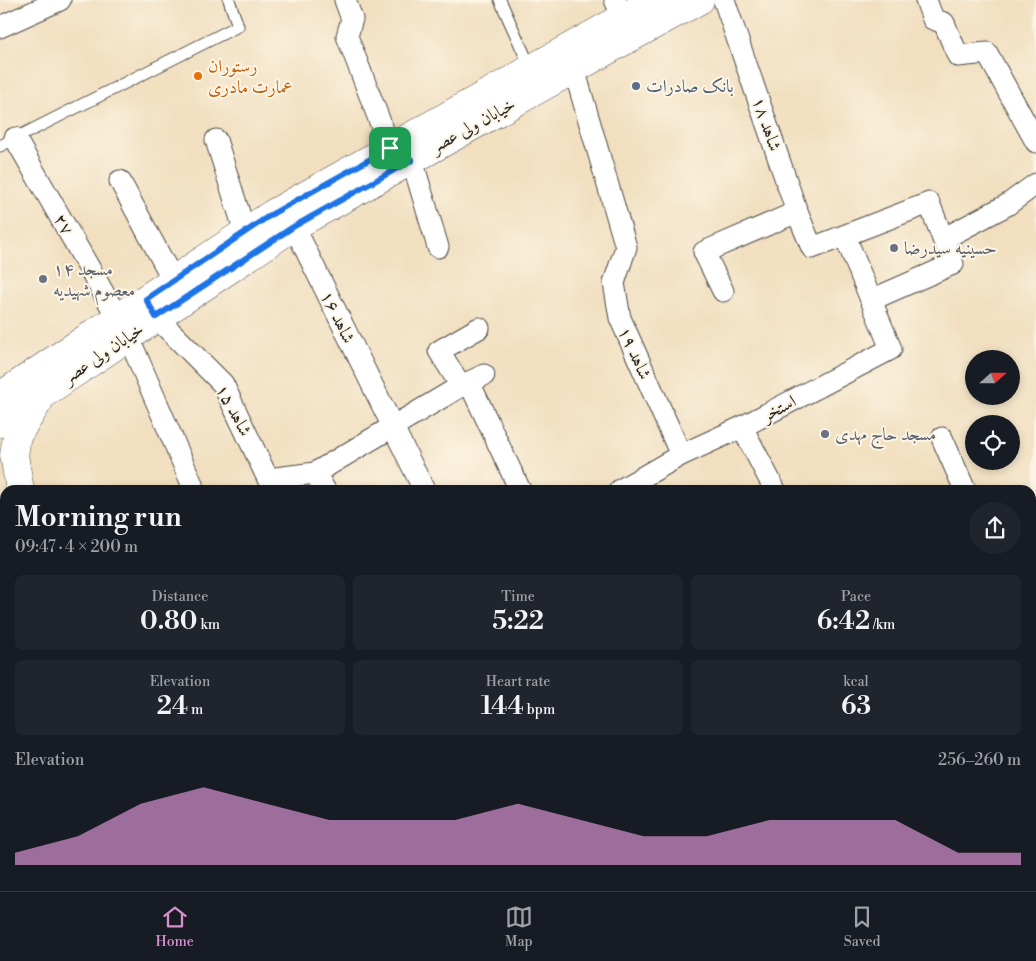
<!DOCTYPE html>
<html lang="en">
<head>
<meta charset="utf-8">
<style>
	body { margin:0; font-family:"Libre Bodoni",Amiri,serif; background:#20242c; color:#f1f3f6; height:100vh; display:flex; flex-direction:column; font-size:19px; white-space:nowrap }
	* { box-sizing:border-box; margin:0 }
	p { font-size:16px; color:#9ea1a6 }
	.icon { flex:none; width:28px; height:28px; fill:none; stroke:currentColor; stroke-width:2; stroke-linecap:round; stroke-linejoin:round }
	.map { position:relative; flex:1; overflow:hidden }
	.sheet { position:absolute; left:0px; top:485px; width:1036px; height:406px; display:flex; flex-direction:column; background:#171b24; border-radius:15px 15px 0 0; box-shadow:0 2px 8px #0003 }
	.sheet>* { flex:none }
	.needle { width:32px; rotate:69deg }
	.fabs { position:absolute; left:965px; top:350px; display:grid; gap:10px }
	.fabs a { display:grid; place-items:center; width:55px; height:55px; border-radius:50%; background:#171b24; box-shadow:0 2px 8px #0003; font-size:25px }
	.pin { position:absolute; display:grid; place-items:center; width:42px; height:42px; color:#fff; margin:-21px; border-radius:10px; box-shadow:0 2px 8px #0006 }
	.round { display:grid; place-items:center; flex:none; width:52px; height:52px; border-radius:26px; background:#20242c }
	.headline { display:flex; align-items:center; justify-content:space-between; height:85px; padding:0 15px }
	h1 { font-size:28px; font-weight:600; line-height:38px }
	.metrics { display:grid; grid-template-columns:repeat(3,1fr); gap:8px; height:85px; padding:5px 15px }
	.metrics div { display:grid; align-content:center; border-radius:8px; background:#20242c; text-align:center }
	.metrics b { font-size:25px; font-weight:600 }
	.metrics small { font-size:14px; font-weight:400 }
	.metrics p { font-size:14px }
	.chart { height:140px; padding:10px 15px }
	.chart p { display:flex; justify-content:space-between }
	.chart svg { width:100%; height:90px; margin-top:5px; fill:#d690ce; opacity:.7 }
	.tab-bar { display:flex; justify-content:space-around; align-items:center; height:70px; border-top:1px solid #363941; background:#171b24; font-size:14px; color:#9ea1a6 }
	.tab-bar a { display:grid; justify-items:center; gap:2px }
	.tab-bar .on { color:#d690ce }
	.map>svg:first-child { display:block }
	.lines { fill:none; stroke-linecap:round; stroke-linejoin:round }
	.lane-casing { stroke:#494641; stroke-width:13 }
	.street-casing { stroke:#494641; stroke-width:23 }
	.secondary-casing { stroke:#494641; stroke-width:29 }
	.lane { stroke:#fff; stroke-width:11 }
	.street { stroke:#fff; stroke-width:21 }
	.secondary { stroke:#fff; stroke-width:28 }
	.route-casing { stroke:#fff; stroke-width:10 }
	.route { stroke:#1a73e8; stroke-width:6 }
	.food-dot { fill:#e8710a; stroke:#fcf5e5; stroke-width:2 }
	.service-dot { fill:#5c6f8a; stroke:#fcf5e5; stroke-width:2 }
	.worship-dot { fill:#6b7280; stroke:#fcf5e5; stroke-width:2 }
	.labels { text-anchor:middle; stroke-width:4; stroke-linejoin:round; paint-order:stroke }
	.food-label { font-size:18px; fill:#c56008; stroke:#fcf5e5; text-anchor:start }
	.service-label { font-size:18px; fill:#4e5e75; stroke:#fcf5e5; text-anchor:start }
	.street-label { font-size:18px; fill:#2b2b2b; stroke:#fcf5e5 }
	.worship-label { font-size:18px; fill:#5b616d; stroke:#fcf5e5; text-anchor:start }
</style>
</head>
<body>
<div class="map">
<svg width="1036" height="891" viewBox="0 0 1036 891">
	<rect width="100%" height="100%" fill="#fcf5e5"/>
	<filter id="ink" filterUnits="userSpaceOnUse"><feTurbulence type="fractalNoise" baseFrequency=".02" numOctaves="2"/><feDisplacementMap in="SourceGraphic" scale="10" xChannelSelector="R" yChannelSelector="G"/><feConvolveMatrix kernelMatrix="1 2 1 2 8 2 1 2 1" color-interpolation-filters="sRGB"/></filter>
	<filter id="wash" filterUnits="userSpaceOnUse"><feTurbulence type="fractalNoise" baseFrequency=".0096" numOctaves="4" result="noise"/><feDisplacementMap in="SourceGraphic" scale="20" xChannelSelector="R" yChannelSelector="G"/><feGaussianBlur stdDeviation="1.12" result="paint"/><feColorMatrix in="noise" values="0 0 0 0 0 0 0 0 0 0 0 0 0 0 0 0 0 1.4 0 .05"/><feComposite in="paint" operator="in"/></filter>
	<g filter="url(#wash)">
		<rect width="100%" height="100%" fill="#f1dfc0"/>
	</g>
	<g filter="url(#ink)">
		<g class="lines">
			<g class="lane-casing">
				<g id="lane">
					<polyline points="500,0 531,69"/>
					<polyline points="0,146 238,26 229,0"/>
				</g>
			</g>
			<g class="street-casing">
				<g id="street">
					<polyline points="345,0 352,19 347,36 390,148 412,160 438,247"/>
					<polyline points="615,0 629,31"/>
					<polyline points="724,0 797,212 812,248 929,203 953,264 871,300"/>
					<polyline points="926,0 933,19 944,23 958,56 987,53 1036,142"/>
					<polyline points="0,27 60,0"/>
					<polyline points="568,57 574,69 626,247 614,283 620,318 681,455"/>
					<polyline points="15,138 128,336 192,484 191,490"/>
					<polyline points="216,140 245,232 252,244"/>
					<polyline points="120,181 173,280 181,292"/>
					<polyline points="288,214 424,490"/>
					<polyline points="943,239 1007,205 1036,184"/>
					<polyline points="723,291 704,252 797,212"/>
					<polyline points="150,306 156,317 223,384 268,479 315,473 325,490"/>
					<polyline points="469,382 520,490"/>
					<polyline points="461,386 439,351 479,328"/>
					<polyline points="742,427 775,490"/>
					<polyline points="942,438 965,490"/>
					<polyline points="315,473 461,386 484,375"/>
					<polyline points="620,490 681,455 742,427 891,349 845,236"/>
					<polyline points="0,567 5,565"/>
					<polyline points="1031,618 1036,616"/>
					<polyline points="1031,689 1036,704"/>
					<polyline points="0,695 5,692"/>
					<polyline points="1031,768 1036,766"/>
					<polyline points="1031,848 1036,847"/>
					<polyline points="498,886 501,891"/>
					<polyline points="951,886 953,891"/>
					<polyline points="79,891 93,886"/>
					<polyline points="295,891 305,886"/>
					<polyline points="614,891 622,886"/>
					<polyline points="777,891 789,887"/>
				</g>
			</g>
			<g class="secondary-casing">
				<g id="secondary">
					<polyline points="0,396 272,214 654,0"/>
					<polyline points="0,423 293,227 619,44 700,0"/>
					<polyline points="20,490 14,455 17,436 39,401"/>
					<polyline points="0,510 5,515"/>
					<polyline points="149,886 151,891"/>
				</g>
			</g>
			<use href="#lane" class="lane"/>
			<use href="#street" class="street"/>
			<use href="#secondary" class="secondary"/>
		</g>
	</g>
	<g class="lines" filter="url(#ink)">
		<g class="route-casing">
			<polygon id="route" points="390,148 412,160 293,227 156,317 146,299 272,214"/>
		</g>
		<use href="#route" class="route"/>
	</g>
	<circle class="food-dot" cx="198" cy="76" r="5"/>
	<circle class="service-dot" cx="636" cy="86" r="5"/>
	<g class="worship-dot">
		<circle cx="894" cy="248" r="5"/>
		<circle cx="43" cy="279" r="5"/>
		<circle cx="825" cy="434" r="5"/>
	</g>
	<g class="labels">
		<g class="food-label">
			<text x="208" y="72">رستوران<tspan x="208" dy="21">عمارت مادری</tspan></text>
		</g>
		<g class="service-label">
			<text x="646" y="92">بانک صادرات</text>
		</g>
		<g class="street-label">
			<text transform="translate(767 124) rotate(71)" y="6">شاهد ۱۸</text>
			<text transform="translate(473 125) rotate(-29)" y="6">خیابان ولی عصر</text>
			<text transform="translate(64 224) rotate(60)" y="6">۲۷</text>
			<text transform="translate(338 317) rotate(64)" y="6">شاهد ۱۶</text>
			<text transform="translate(103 353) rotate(-34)" y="6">خیابان ولی عصر</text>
			<text transform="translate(635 353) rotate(66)" y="6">شاهد ۱۹</text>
			<text transform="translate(779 408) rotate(-28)" y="6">استخر</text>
			<text transform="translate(234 410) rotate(62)" y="6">شاهد ۱۵</text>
		</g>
		<g class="worship-label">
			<text x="904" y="254">حسینیه سیدرضا</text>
			<text x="53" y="275">مسجد ۱۴<tspan x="53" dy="21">معصوم شهیدیه</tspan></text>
			<text x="835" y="440">مسجد حاج مهدی</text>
		</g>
	</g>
</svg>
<div class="fabs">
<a><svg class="needle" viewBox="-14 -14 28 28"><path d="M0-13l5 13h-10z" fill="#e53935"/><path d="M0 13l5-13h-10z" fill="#9ea1a6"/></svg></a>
<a><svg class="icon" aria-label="locate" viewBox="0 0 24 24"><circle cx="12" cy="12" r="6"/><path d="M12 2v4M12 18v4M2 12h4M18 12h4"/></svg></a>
</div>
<div class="pin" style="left:390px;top:148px;background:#1e9e55"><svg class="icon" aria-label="arrive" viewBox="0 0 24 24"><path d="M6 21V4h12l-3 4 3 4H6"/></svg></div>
<section class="sheet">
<div class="headline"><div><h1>Morning run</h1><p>09:47 · 4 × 200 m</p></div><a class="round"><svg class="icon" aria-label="share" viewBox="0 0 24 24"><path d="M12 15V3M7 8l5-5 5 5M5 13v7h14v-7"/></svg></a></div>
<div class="metrics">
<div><p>Distance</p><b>0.80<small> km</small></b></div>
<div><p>Time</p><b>5:22</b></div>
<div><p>Pace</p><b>6:42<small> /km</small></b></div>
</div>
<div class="metrics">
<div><p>Elevation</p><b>24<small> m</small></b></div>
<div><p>Heart rate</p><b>144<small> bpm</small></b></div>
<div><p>kcal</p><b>63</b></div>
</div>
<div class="chart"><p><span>Elevation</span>256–260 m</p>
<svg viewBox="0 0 160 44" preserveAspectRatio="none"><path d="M0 44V38L10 30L20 14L30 6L40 14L50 22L60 22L70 22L80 14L90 22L100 30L110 30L120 22L130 22L140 22L150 38L160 38V44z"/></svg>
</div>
</section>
</div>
<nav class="tab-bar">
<a class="on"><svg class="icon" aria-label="home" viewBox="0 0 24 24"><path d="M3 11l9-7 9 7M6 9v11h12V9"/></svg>Home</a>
<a><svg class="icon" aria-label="map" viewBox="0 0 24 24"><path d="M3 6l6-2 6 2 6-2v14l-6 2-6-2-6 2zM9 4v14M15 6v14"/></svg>Map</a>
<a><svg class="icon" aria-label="saved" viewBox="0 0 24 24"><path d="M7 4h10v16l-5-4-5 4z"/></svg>Saved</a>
</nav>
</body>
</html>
